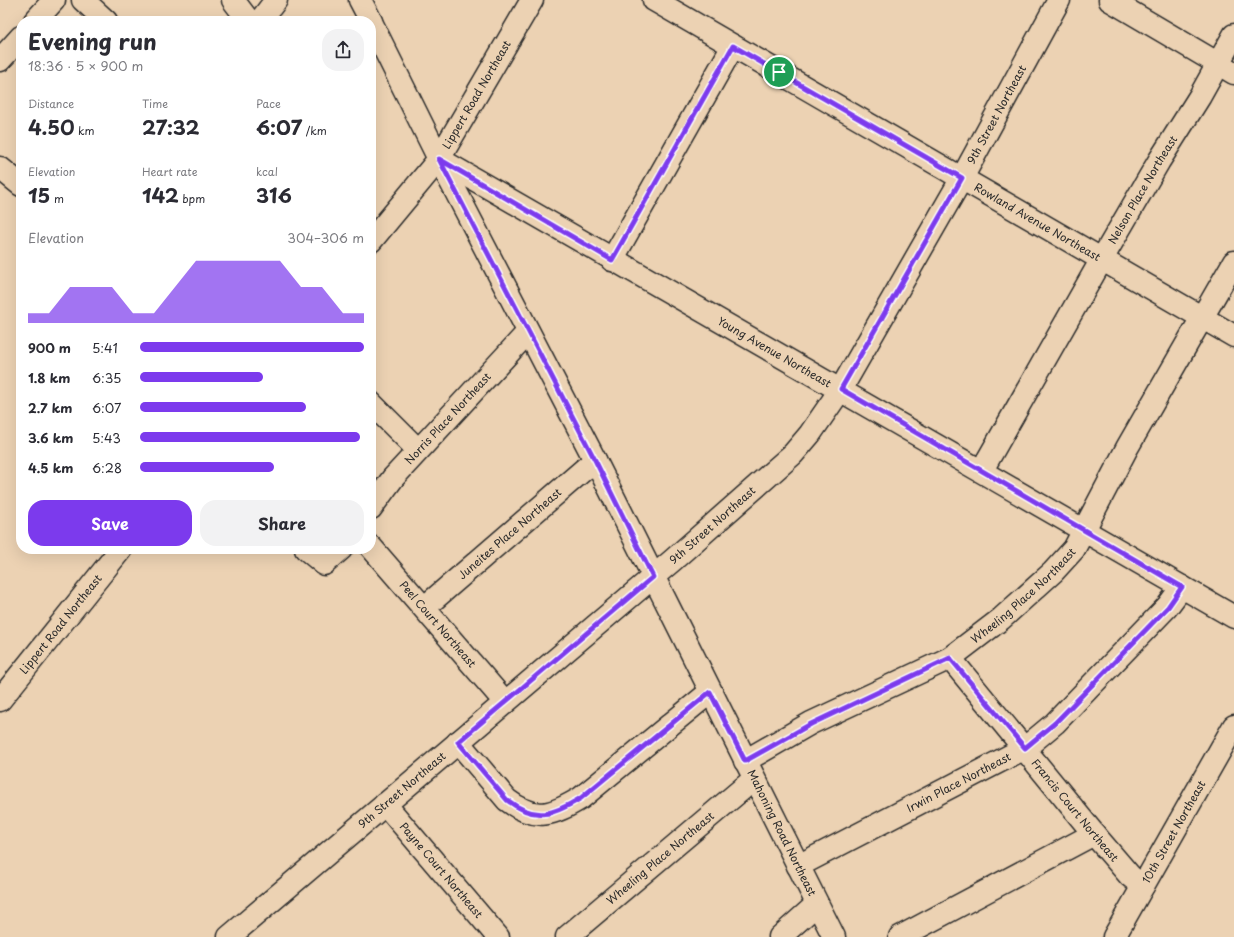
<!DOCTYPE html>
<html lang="en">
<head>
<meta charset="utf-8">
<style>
	body { margin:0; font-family:"Playpen Sans",sans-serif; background:#f2f2f3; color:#2b2b33; height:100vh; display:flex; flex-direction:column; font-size:15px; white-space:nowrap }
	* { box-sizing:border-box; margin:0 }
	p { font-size:13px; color:#7c7c81 }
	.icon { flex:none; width:22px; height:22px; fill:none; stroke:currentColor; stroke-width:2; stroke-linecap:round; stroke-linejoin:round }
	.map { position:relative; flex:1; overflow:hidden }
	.sheet { position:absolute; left:16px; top:16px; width:360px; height:538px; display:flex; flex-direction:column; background:#fff; border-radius:16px; box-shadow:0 4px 16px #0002 }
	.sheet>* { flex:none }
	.pin { position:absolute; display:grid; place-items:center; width:34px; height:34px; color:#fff; margin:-17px; border:2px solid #fff; border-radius:50%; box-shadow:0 1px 4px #0007 }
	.round { display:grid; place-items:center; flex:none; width:42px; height:42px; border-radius:16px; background:#f2f2f3 }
	.overview { display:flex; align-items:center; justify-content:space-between; height:68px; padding:0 12px }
	h1 { font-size:22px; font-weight:700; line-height:30px }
	.stats { display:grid; grid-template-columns:repeat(3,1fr); gap:6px; height:68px; padding:4px 12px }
	.stats div { display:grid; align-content:center }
	.stats b { font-size:20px; font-weight:700 }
	.stats small { font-size:11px; font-weight:400 }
	.stats p { font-size:11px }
	.chart { height:112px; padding:8px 12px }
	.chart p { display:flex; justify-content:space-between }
	.chart svg { width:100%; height:72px; margin-top:4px; fill:#7c3aed; opacity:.7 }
	.primary-button { display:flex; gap:8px; margin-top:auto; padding:8px 12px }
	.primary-button a { flex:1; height:46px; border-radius:16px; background:#7c3aed; color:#fff; font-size:16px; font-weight:700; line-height:46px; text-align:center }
	.primary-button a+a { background:#f2f2f3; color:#2b2b33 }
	ul { padding:0 12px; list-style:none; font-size:13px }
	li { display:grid; grid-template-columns:64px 48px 1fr; align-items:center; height:30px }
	li i { height:10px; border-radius:5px; background:#7c3aed }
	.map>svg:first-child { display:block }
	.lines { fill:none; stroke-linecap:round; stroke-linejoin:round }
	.minor-casing { stroke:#2b2b2b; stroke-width:25 }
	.major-casing { stroke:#2b2b2b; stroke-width:25 }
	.minor { stroke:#ecd2b3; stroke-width:22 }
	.major { stroke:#ecd2b3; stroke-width:22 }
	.route-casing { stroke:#fff; stroke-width:8 }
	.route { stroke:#7c3aed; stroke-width:5 }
	.labels { text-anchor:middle; stroke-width:3; stroke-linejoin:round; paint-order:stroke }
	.street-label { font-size:11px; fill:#2b2b2b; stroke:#ecd2b3 }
</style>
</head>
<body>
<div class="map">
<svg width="1234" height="937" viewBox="0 0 1234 937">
	<rect width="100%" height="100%" fill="#ecd2b3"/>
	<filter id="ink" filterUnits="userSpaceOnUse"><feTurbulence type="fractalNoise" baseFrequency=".025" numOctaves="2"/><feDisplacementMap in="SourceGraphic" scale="8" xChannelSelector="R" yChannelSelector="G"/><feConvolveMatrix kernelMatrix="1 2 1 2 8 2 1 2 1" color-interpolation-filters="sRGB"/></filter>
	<g filter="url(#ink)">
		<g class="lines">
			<g class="minor-casing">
				<g id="minor">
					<polyline points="83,0 106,21"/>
					<polyline points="233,0 249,21"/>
					<path id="s1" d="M 654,0 L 1234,336"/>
					<polyline points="1110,0 1234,73"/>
					<polyline points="35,21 54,0"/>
					<polyline points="260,21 276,0"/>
					<polyline points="0,60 21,37"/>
					<path id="s2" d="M 439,159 L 1234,617"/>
					<polyline points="0,168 21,185"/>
					<path id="s3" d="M 371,241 L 439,159 L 532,0"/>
					<polyline points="612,260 733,46"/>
					<polyline points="371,403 418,450"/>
					<path id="s4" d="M 982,470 L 1102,259 L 1159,161 L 1200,96 L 1234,35"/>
					<path id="s5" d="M 371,508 L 393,478 L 528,332"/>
					<path id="s6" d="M 371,547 L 505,702"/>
					<polyline points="306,549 324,564 341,549"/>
					<path id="s7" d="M 425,607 L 595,460"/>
					<path id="s8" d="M 950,658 L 1094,834 L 1130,876 L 1143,886"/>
					<path id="s9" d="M 0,700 L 121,549"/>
					<path d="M 458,742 L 507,800 C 536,822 553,815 581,798 L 710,692"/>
					<path id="s10" d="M 745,761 L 811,723 L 950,658 L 1001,619 L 1053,572 L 1074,549 L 1127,448 L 1234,262"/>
					<path id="s11" d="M 385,804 L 498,937"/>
					<path id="s12" d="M 798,866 L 1025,748 L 1055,723 L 1167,607 L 1182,587"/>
					<path id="s13" d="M 229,937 L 673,560 L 793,454 L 810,434 L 841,389 L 962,178 L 1059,0"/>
					<path id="s14" d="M 567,937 L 754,779"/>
					<polyline points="780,937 817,904"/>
					<polyline points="900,937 1094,834"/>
					<path id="s15" d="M 1114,937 L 1234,726"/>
				</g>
			</g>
			<g class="major-casing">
				<g id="major">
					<polyline points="360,0 371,21"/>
					<path id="s16" d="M 371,22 L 439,159 L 595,460 L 834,937"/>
				</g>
			</g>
			<use href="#minor" class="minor"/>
			<use href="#major" class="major"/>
		</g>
	</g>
	<g class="lines" filter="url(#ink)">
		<g class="route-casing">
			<path id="route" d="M 733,46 L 962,178 L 841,389 L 1182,587 L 1168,607 L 1055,723 L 1025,748 L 950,658 L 811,724 L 745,761 L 710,692 L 581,798 C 553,815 536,822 507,800 L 458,742 L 653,577 L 595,460 L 439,159 L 612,260 Z"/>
		</g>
		<use href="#route" class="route"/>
	</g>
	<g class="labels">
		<g class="street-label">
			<text dy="4" stroke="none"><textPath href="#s3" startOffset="181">Lippert Road Northeast</textPath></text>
			<text dy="4" stroke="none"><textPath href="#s13" startOffset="1139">9th Street Northeast</textPath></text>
			<text dy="4" stroke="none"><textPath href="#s4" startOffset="323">Nelson Place Northeast</textPath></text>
			<text dy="4" stroke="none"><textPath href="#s1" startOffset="443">Rowland Avenue Northeast</textPath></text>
			<text dy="4" stroke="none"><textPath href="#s2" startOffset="387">Young Avenue Northeast</textPath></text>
			<text dy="4" stroke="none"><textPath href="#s5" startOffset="118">Norris Place Northeast</textPath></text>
			<text dy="4" stroke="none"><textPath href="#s13" startOffset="635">9th Street Northeast</textPath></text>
			<text dy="4" stroke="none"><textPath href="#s7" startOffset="112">Juneites Place Northeast</textPath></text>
			<text dy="4" stroke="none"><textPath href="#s10" startOffset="326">Wheeling Place Northeast</textPath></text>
			<text dy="4" stroke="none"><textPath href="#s6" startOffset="102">Peel Court Northeast</textPath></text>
			<text dy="4" stroke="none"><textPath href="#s9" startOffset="97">Lippert Road Northeast</textPath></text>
			<text dy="4" stroke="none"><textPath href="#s12" startOffset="181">Irwin Place Northeast</textPath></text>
			<text dy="4" stroke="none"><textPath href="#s13" startOffset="227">9th Street Northeast</textPath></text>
			<text dy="4" stroke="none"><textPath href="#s8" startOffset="197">Francis Court Northeast</textPath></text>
			<text dy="4" stroke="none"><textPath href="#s15" startOffset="121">10th Street Northeast</textPath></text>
			<text dy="4" stroke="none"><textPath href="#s16" startOffset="909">Mahoning Road Northeast</textPath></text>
			<text dy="4" stroke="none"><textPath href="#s14" startOffset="122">Wheeling Place Northeast</textPath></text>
			<text dy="4" stroke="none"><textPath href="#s11" startOffset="87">Payne Court Northeast</textPath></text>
		</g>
	</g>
</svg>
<div class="pin" style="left:779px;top:72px;background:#1e9e55"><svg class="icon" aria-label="arrive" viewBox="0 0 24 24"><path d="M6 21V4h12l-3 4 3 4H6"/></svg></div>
<section class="sheet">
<div class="overview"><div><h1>Evening run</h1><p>18:36 · 5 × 900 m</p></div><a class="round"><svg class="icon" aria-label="share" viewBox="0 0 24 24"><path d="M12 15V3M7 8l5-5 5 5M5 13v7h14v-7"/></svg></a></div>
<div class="stats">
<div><p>Distance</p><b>4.50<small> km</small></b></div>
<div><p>Time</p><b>27:32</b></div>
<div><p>Pace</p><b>6:07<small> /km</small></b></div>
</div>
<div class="stats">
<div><p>Elevation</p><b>15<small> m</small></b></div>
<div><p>Heart rate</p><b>142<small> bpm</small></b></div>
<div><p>kcal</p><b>316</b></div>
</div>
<div class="chart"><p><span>Elevation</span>304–306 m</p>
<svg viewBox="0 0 160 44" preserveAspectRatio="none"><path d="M0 44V38L10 38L20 22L30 22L40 22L50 38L60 38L70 22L80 6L90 6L100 6L110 6L120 6L130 22L140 22L150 38L160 38V44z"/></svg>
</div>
<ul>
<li><b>900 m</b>5:41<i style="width:100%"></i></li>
<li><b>1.8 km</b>6:35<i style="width:55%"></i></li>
<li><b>2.7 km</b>6:07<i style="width:74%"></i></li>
<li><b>3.6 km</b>5:43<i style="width:98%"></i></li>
<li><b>4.5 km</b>6:28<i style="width:60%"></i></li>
</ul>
<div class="primary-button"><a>Save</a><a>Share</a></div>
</section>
</div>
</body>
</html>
